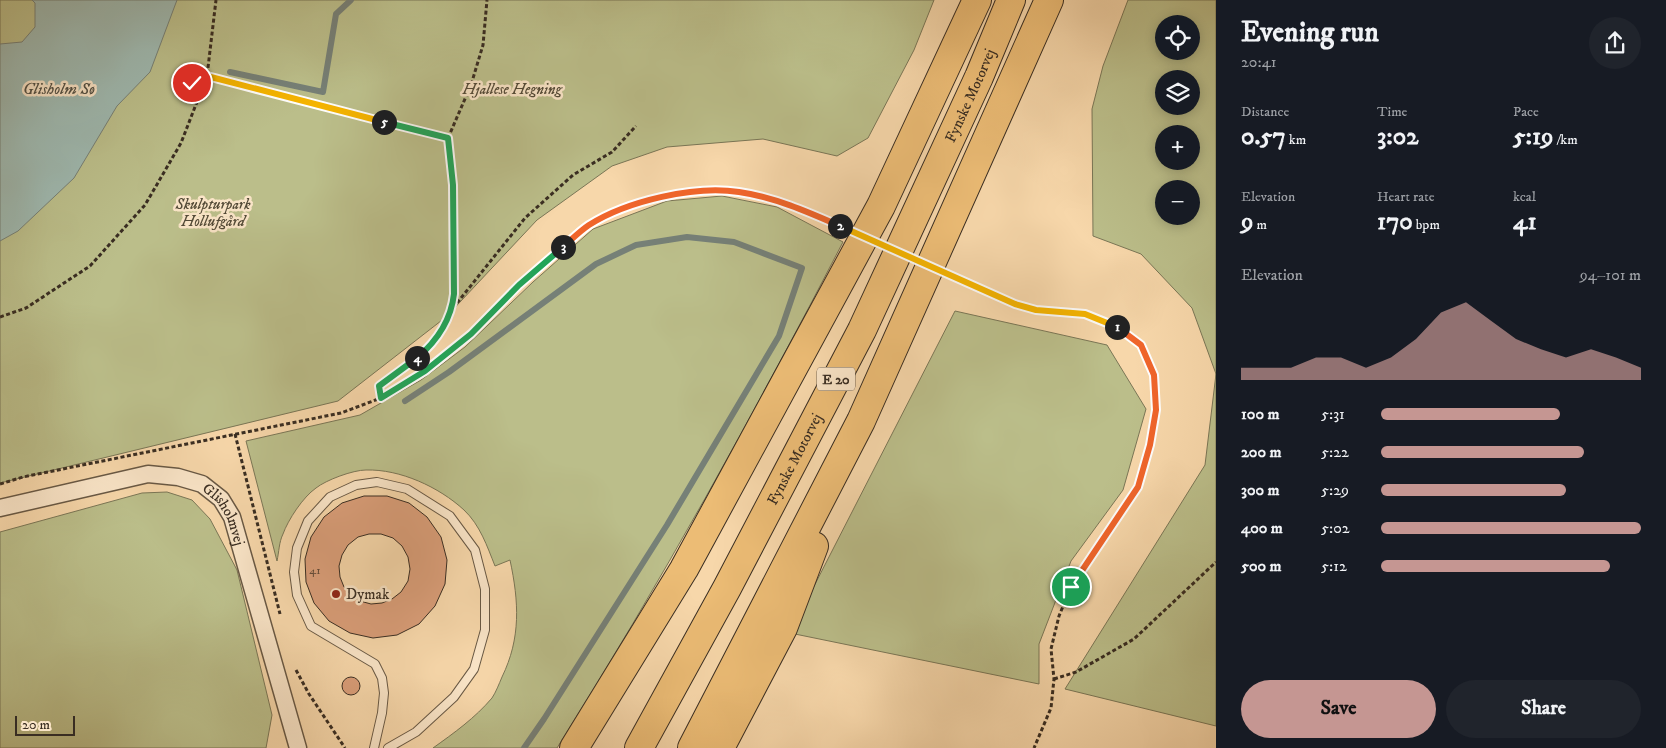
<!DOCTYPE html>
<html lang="en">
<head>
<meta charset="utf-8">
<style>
	body { margin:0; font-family:"IM FELL DW Pica",serif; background:#20242c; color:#f1f3f6; height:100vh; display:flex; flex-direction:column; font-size:19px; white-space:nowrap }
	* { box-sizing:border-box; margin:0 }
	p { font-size:16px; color:#9ea1a6 }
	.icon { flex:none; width:28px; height:28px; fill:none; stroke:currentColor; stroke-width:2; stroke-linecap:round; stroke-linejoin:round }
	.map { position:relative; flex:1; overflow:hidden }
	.panel { display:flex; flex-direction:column; background:#171b24; width:450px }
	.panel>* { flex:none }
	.buttons { position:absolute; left:1155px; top:15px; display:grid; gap:10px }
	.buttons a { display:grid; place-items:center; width:45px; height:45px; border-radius:50%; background:#171b24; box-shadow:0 2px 12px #0003; font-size:25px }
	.scale { position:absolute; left:15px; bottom:12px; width:60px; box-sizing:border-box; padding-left:5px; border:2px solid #392d22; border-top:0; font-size:14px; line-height:18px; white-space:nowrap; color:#392d22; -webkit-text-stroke:4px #fae5c8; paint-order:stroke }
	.pin { position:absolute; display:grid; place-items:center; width:42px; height:42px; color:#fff; margin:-21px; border:2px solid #fff; border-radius:50%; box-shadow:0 1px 5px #0007 }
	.km { position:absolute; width:25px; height:25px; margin:-12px; border-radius:50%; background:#222; color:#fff; font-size:14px; line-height:25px; text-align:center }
	.round { display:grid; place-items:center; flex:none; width:52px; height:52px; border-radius:26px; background:#20242c }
	.summary { display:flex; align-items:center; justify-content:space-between; height:85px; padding:0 25px }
	h1 { font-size:28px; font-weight:800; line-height:38px }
	.metrics { display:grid; grid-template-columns:repeat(3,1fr); gap:8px; height:85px; padding:5px 25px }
	.metrics div { display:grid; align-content:center }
	.metrics b { font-size:25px; font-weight:800 }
	.metrics small { font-size:14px; font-weight:400 }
	.metrics p { font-size:14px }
	.chart { height:140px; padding:10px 25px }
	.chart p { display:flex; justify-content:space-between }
	.chart svg { width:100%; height:90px; margin-top:5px; fill:#c59692; opacity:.7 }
	.action { display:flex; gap:10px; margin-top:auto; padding:10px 25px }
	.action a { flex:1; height:58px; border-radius:30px; background:#c59692; color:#111; font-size:20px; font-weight:800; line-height:58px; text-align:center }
	.action a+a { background:#20242c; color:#f1f3f6 }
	ul { padding:0 25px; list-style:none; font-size:16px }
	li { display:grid; grid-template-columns:80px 60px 1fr; align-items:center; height:38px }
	li i { height:12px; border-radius:6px; background:#c59692 }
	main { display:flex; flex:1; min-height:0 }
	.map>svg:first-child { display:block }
	.green { fill:#bbbe8a; stroke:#7a7656; fill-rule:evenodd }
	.water { fill:#9eb8af; stroke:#768077 }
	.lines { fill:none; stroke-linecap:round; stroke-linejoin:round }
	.stream { stroke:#768077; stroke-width:6 }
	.building { fill:#da9e79; stroke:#392d22; fill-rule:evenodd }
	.service-casing { stroke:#685844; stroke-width:10 }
	.minor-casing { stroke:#685844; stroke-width:19 }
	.motorway-casing { stroke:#392d22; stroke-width:30 }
	.path { stroke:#392d22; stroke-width:3; stroke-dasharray:4 2.5; stroke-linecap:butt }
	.service { stroke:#fae5c8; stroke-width:8 }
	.minor { stroke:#fae5c8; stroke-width:16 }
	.motorway { stroke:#ecbc75; stroke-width:28 }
	.path-bridge { stroke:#392d22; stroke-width:3; stroke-dasharray:4 2.5; stroke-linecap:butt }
	.split-1-casing { stroke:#fff; stroke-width:10 }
	.split-2-casing { stroke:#fff; stroke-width:10 }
	.split-3-casing { stroke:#fff; stroke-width:10 }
	.split-4-casing { stroke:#fff; stroke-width:10 }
	.split-5-casing { stroke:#fff; stroke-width:10 }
	.split-6-casing { stroke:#fff; stroke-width:10 }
	.split-1 { stroke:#f0652b; stroke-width:6 }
	.split-2 { stroke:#f5b400; stroke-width:6 }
	.split-3 { stroke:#f0652b; stroke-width:6 }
	.split-4 { stroke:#22a559; stroke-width:6 }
	.split-5 { stroke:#22a559; stroke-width:6 }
	.split-6 { stroke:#f5b400; stroke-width:6 }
	.poi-dot { fill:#8f2418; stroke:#fae5c8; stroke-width:2 }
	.labels { text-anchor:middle; stroke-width:5; stroke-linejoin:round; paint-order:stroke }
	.number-label { font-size:12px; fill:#614938 }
	.shield { fill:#fae5c8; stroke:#736454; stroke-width:1 }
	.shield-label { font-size:14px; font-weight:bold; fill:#392d22 }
	.park-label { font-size:15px; font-style:italic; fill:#534a37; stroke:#fae5c8 }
	.street-label { font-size:15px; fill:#392d22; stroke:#fae5c8 }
	.poi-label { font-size:15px; fill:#392d22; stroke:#fae5c8; text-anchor:start }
	.water-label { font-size:16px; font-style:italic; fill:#525045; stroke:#fae5c8 }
</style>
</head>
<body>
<main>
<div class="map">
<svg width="1216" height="748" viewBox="0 0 1216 748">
	<rect width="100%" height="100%" fill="#f7d7aa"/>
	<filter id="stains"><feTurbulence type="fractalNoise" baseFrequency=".004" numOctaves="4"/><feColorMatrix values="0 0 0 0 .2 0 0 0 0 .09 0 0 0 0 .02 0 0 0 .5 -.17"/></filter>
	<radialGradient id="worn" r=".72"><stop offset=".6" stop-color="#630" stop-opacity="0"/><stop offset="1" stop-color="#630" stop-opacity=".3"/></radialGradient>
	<g class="green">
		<polygon points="0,0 934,0 914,50 868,138 837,156 763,139 667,147 612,166 537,220 446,317 338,401 0,483"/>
		<path d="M 1128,0 L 1216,0 L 1216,726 L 1065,689 L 1205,465 L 1216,374 L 1192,308 L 1141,254 L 1093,236 L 1092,109 L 1103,66 ZM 1164,24 L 1191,24 L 1191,51 L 1164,51 ZM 1164,79 L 1191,79 L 1191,106 L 1164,106 ZM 1164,134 L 1191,134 L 1191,161 L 1164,161 ZM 1164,189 L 1191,189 L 1191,216 L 1164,216 Z"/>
		<path d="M 722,196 L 777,207 L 843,242 C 754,414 660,584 557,748 L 433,748 C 454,733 475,718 492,698 C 496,692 499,684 502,677 C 521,638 519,602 510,560 L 495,566 C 487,546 480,525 464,510 C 439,487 400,469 366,470 C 353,470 326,480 316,488 C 303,497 288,520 283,534 C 279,542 279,552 277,561 L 246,441 L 360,415 L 421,380 L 465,347 L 533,282 L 593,229 L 667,201 Z"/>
		<polygon points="955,311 1107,345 1146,409 1123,490 1071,561 1039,644 1039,684 790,633"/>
		<polygon points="167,492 192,500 210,519 237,570 272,715 266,748 0,748 0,532 142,493"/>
	</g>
	<polygon class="water" points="32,0 177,0 150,72 117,106 74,178 18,231 0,241 0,44 22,42 35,27 35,3"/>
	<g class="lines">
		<g class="stream">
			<polyline points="230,72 323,92 336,14 351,0"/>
			<polyline points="405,401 449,372 596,264 636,245 687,237 734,242 802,268 779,336 667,525 544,719 524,748"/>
		</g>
	</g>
	<g class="building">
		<path d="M 364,496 L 387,496 L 409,503 L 427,517 L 441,537 L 447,560 L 445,584 L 435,606 L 419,624 L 397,635 L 373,638 L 350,633 L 329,621 L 314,603 L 306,582 L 305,559 L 311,537 L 324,517 L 342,503 ZM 369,534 L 381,534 L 393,538 L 402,546 L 408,557 L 410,569 L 408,581 L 401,592 L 392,599 L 382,603 L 371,604 L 360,601 L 351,595 L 344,587 L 340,577 L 339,566 L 342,555 L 348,545 L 358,537 Z"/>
		<circle cx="351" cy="686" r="9"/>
	</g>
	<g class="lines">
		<g class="service-casing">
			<polyline id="service" points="374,748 382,713 384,693 382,678 375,664 311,626 297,595 294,572 297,548 308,521 330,497 356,485 377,482 407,489 450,516 475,550 485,589 485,630 474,669 454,697 416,732 388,748"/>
		</g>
		<g class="minor-casing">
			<g id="minor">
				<path id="s1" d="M 0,508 L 148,474 L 178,477 L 202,484 L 221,499 L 232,517 L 298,748"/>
			</g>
		</g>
		<g class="motorway-casing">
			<g id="motorway">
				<polyline points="574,748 684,569 881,206 977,0"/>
				<path id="s2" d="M 639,748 L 727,588 L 862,330 L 979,77 L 1011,0"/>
				<polyline points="692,748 861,421 1049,0"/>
				<polyline points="720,748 783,628 814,546"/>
			</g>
		</g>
		<g class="path">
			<path d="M 197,101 L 192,83 L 207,76 L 448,138 L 453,185 L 454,294 C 448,338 413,363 379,386 L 381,398"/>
			<polyline points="448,138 471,85 483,45 487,0"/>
			<polyline points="994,295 1036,311 1085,314 1116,325 1141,345 1154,375 1156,410 1150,445 1138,487 1071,587 1059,616 1051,649 1054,679 1051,708 1034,748"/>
			<polyline points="453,308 525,218 573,175 612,152 636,126"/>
			<polyline points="0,317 26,308 90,266 145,205 181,143 207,76 216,0"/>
			<polyline points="235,434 280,614"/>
			<polyline points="0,484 23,477 341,413 381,398 425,371 471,334 519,285 573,238 589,225 608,215 650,199 704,189 739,192 771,199 813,214"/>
			<polyline points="296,670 309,694 345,748"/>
			<polyline points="1054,679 1076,672 1134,639 1216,562"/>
		</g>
		<use href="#service" class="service"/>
		<use href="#minor" class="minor"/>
		<use href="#motorway" class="motorway"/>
		<polyline class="path-bridge" points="813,214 994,295"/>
	</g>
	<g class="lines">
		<g class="split-1-casing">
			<polyline id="split-1" points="1071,587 1138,487 1150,445 1156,410 1154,375 1141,345 1117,327"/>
		</g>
		<g class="split-2-casing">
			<polyline id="split-2" points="840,226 1015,304 1036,310 1085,314 1117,327"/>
		</g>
		<g class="split-3-casing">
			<path id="split-3" d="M 563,247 C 571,240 580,231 589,225 C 627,201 695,185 739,192 C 774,197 808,212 840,226"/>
		</g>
		<g class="split-4-casing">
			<polyline id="split-4" points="417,358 379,386 381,398 425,371 471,334 519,285 563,247"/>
		</g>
		<g class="split-5-casing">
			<path id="split-5" d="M 384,122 L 448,138 L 453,185 L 454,294 C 451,320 437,341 417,358"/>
		</g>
		<g class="split-6-casing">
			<polyline id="split-6" points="192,83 207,76 384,122"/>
		</g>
		<use href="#split-1" class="split-1"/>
		<use href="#split-2" class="split-2"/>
		<use href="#split-3" class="split-3"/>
		<use href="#split-4" class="split-4"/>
		<use href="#split-5" class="split-5"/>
		<use href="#split-6" class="split-6"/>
	</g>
	<circle class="poi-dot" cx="336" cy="594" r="5"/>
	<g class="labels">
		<g class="number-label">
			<text x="315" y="574">41</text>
		</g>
		<rect class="shield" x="817" y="367.5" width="38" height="23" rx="4"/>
		<g class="shield-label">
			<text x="836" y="384">E 20</text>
		</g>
		<g class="park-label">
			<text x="512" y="94">Hjallese Hegning</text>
			<text x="213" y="209">Skulpturpark<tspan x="213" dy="17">Hollufgård</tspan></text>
		</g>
		<g class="street-label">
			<text dy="5" stroke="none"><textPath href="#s2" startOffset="732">Fynske Motorvej</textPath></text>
			<text dy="5" stroke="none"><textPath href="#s2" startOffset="328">Fynske Motorvej</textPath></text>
			<text dy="5" stroke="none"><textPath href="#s1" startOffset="246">Glisholmvej</textPath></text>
		</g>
		<g class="poi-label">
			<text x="346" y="599">Dymak</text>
		</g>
		<g class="water-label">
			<text x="59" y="94">Glisholm Sø</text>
		</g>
	</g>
	<rect width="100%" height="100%" filter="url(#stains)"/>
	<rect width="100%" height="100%" fill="url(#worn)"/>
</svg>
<div class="buttons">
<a><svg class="icon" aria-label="locate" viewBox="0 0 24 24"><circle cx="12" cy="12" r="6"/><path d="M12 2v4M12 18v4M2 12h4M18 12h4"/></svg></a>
<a><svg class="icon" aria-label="layers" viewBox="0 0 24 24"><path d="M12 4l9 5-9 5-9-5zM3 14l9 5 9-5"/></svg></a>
<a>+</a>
<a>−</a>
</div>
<div class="scale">20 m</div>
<div class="pin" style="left:1071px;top:587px;background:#1e9e55"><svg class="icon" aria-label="arrive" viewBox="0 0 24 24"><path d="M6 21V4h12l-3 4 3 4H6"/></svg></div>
<div class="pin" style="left:192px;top:83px;background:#d93025"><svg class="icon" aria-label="check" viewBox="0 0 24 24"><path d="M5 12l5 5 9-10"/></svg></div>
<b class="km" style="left:1117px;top:327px">1</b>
<b class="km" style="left:840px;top:226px">2</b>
<b class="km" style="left:563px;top:247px">3</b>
<b class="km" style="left:417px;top:358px">4</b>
<b class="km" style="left:384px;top:122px">5</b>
</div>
<section class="panel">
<div class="summary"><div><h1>Evening run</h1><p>20:41</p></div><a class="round"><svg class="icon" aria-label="share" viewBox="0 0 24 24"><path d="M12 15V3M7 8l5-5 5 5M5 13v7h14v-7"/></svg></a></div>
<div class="metrics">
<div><p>Distance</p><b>0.57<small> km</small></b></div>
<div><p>Time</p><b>3:02</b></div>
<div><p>Pace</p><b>5:19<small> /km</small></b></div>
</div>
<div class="metrics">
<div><p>Elevation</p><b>9<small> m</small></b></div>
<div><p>Heart rate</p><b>170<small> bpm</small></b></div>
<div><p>kcal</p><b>41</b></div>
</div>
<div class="chart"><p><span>Elevation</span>94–101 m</p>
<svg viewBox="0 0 160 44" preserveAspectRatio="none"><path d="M0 44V38L10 38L20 38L30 33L40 33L50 38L60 33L70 24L80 11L90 6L100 15L110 24L120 29L130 33L140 29L150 33L160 38V44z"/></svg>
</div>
<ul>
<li><b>100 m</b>5:31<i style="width:69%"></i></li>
<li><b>200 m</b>5:22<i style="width:78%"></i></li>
<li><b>300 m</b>5:29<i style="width:71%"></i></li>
<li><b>400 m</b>5:02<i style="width:100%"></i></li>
<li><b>500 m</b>5:12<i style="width:88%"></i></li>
</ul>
<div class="action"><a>Save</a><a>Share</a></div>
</section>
</main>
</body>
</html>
